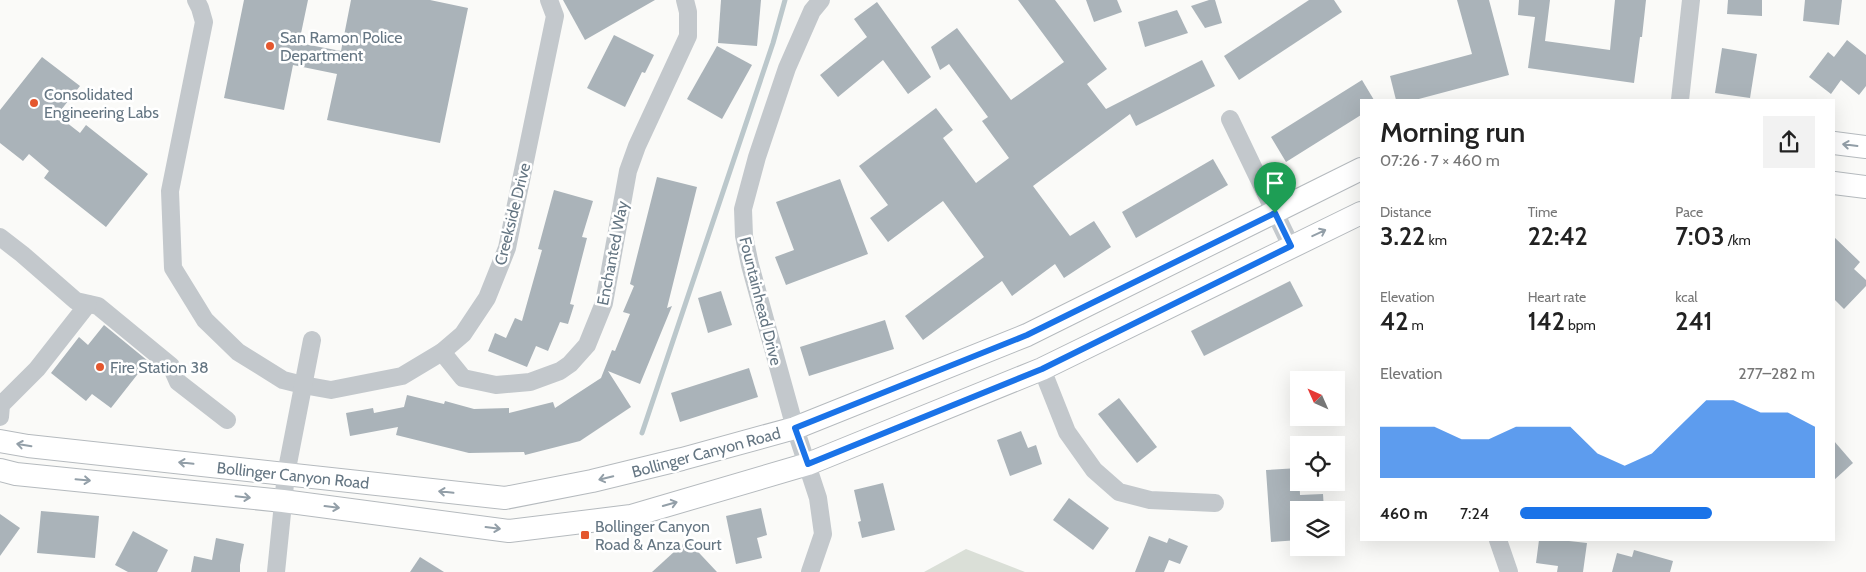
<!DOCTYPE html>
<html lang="en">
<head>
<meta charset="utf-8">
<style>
	body { margin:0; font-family:Cabin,sans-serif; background:#f2f2f2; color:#222; height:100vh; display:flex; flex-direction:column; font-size:19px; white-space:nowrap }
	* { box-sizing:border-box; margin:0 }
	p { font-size:16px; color:#767676 }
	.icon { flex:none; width:28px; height:28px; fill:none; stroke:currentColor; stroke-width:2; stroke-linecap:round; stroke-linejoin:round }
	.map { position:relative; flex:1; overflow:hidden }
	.panel { position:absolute; left:1360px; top:99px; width:475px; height:442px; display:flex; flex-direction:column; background:#fff; border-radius:0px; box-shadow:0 5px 20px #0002 }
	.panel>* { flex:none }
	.needle { width:32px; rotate:315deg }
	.fabs { position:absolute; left:1290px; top:371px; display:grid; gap:10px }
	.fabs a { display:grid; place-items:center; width:55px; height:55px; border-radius:0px; background:#fff; box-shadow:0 5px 20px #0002; font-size:25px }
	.pin { position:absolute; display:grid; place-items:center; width:42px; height:42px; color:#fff; margin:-51px -21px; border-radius:50% 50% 50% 0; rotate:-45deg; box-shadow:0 0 5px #0007 }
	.pin .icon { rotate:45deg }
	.round { display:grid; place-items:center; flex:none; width:52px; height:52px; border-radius:0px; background:#f2f2f2 }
	.summary { display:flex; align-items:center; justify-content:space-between; height:85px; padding:0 20px }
	h1 { font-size:28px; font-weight:600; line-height:38px }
	.metrics { display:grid; grid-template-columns:repeat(3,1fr); gap:8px; height:85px; padding:5px 20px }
	.metrics div { display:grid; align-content:center }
	.metrics b { font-size:25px; font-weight:600 }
	.metrics small { font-size:14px; font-weight:400 }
	.metrics p { font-size:14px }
	.chart { height:140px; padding:10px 20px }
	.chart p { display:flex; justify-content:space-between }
	.chart svg { width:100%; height:90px; margin-top:5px; fill:#1a73e8; opacity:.7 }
	ul { padding:0 20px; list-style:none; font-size:16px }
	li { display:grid; grid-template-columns:80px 60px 1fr; align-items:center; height:38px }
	li i { height:12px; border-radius:6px; background:#1a73e8 }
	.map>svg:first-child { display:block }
	.green { fill:#dadfd7 }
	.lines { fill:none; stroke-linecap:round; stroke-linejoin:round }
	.stream { stroke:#bbc7cb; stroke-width:5 }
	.building { fill:#aab3b9 }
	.major-casing { stroke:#b5babe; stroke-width:24 }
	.minor { stroke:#c3c8cc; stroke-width:18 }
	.major { stroke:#fff; stroke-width:22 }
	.oneway { stroke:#939fa8 }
	.route-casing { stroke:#fff; stroke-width:10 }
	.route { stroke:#1a73e8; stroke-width:6 }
	.poi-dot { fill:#e4572e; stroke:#fff; stroke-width:2 }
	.labels { text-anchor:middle; stroke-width:5; stroke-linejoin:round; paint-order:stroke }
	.poi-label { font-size:16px; fill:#657683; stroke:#fff; text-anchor:start }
	.street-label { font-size:16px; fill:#657683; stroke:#fff }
</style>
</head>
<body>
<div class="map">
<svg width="1866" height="572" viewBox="0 0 1866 572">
	<rect width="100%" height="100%" fill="#fafaf8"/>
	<polygon class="green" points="966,549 1025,572 924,572"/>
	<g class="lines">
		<polyline class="stream" points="642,433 773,43 785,0"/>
	</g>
	<g class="building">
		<polygon points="244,0 308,0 299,43 341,51 351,0 430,0 468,8 440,143 327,120 337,74 293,65 284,110 224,98"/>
		<polygon points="563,0 655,0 585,40"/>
		<polygon points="721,0 761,0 757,46 718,43"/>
		<polygon points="1018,0 1055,0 1107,69 1087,84 1106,109 1202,60 1215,86 1136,126 1130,114 1033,186 1070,236 1094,221 1111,247 1064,278 1055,264 1012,296 1002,281 923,340 905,316 984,257 943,201 888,242 870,218 888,205 859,166 936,108 953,130 943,138 976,183 1009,158 982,121 988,117 949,64 940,70 931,47 957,28 1011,100 1064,62"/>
		<polygon points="1086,0 1117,0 1122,12 1094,22"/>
		<polygon points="1209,0 1215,0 1222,23 1205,28 1191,6"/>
		<polygon points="1309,0 1334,0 1342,12 1239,80 1224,56"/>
		<polygon points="1457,0 1489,0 1509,75 1415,100 1396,100 1390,76 1472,54"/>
		<polygon points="1519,0 1550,0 1545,41 1610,50 1615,0 1646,0 1642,37 1640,37 1634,83 1528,68 1535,17 1518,15"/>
		<polygon points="1728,0 1762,0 1762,16 1727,14"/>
		<polygon points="1805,0 1842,0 1839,25 1803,21"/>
		<polygon points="877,2 931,77 908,94 883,60 838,97 820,75 867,37 854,19"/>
		<polygon points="1177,10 1188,33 1145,47 1138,22"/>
		<polygon points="614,35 654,55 645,73 642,72 625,107 587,88"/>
		<polygon points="1847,40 1866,55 1866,86 1859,95 1841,80 1831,94 1809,77 1828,52 1834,57"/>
		<polygon points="717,46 752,65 722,119 687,99"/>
		<polygon points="1722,48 1757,54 1750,98 1715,93"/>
		<polygon points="42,57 80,86 57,115 80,133 86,125 148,174 106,227 44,178 49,171 29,154 23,161 0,143 0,110"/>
		<polygon points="1362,80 1374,100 1361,100 1361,115 1286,162 1271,137"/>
		<polygon points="1213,159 1228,185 1136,238 1122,212"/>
		<polygon points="657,177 697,187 667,308 672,306 640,384 608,371 631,407 580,441 525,455 524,452 469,453 396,435 398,427 350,436 346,413 373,408 374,413 404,407 407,395 444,404 445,401 474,409 509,408 509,413 553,402 555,408 601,378 612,350 615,351 630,314 623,312 634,286 630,284"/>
		<polygon points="840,179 868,254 786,285 775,257 794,250 776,202"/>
		<polygon points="554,190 593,201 582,237 587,238 570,304 574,305 568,324 560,322 548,351 536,346 527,367 488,351 495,333 506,338 515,318 522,321 542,250 538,249"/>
		<polygon points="1834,237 1860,262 1854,269 1866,280 1866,286 1844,309 1834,299"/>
		<polygon points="1290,281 1303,306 1204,356 1191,331"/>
		<polygon points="721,291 732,325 708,333 698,298"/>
		<polygon points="885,320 894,349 809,376 800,347"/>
		<polygon points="104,325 148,361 111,408 92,394 86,401 51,373 79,337 88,345"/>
		<polygon points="749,368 758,397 680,422 671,393"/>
		<polygon points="1119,398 1157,447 1137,463 1098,414"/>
		<polygon points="1021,431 1028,448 1036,445 1042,464 1010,476 997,440"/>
		<polygon points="1834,441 1853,463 1834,480"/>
		<polygon points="1299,468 1300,495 1323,494 1324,510 1299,510 1299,540 1271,542 1266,470"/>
		<polygon points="883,483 895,530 862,538 858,522 861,521 854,490"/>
		<polygon points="1069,498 1109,528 1093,550 1053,520"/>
		<polygon points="761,508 767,535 757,538 762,558 736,564 726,516"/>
		<polygon points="41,511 99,516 95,558 37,553"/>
		<polygon points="0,514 20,528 0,556"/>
		<polygon points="133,531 168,550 157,572 128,572 115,565"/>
		<polygon points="1149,536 1167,543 1169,538 1188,546 1180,564 1169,560 1164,572 1135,572"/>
		<polygon points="216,538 244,544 240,565 240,572 191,572 194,556 212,560"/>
		<polygon points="687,540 717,572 652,572"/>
		<polygon points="1539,540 1560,540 1587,543 1583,572 1557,572 1558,566 1536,563"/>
		<polygon points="1634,550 1673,561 1670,572 1612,572 1617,553 1632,557"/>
		<polygon points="420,557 444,572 410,572"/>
	</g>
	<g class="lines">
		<g class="major-casing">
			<g id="major">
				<polyline points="1834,143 1866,147"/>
				<polyline points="1834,183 1866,187"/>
				<polyline points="0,441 28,446 505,498 592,481 682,459 795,428 1027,335 1361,169"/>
				<polyline points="0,470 16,474 283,501 509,531 631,516 808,464 1042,369 1361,213"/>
			</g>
		</g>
		<g class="minor">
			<polyline points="196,0 200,8 204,22 170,191 173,268 205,320 238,352 283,380 303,385 331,390 402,376 442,352 463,334 487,298 507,248 555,16 549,0"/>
			<polyline points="1680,100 1691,0"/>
			<polyline points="1230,119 1291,246"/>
			<polyline points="0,237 22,254 76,301 98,306 171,366 178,382 227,420"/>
			<polyline points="442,352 463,378 496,385 530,382 560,371 570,364 587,345 604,303 628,171 637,146 688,36 688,12 685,0"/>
			<polyline points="1042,369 1067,432 1094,470 1119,492 1150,500 1215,503"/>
			<polyline points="0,417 1,405 37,369 88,304"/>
			<polyline points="1498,540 1509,572"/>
			<polyline points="276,572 286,474 312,340"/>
			<polyline points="810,572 823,534 818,498 795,428 750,265 744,236 743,209 757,157 787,68 812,11 821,0"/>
		</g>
		<use href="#major" class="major"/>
	</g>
	<defs><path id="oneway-shaft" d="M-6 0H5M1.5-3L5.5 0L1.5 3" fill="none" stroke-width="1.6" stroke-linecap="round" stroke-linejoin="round" transform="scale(1.25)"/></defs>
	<g class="oneway">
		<use href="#oneway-shaft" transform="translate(1850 145) rotate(-173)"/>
		<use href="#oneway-shaft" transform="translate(1319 233) rotate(-25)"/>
		<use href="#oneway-shaft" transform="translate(24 445) rotate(-171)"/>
		<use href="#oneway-shaft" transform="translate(186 463) rotate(-174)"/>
		<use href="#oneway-shaft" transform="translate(606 478) rotate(166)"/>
		<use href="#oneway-shaft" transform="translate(83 480) rotate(5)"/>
		<use href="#oneway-shaft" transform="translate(446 492) rotate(-174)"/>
		<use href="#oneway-shaft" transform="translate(243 497) rotate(6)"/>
		<use href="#oneway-shaft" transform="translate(670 504) rotate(-16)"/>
		<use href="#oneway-shaft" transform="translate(332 507) rotate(7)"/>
		<use href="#oneway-shaft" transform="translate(493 528) rotate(7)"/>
	</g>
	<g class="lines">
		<g class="route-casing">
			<polygon id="route" points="1275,213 1291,246 1042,369 808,464 795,428 1027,335"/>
		</g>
		<use href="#route" class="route"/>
	</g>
	<g class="poi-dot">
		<circle cx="270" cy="46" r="5"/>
		<circle cx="34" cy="103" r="5"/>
		<circle cx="100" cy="367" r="5"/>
		<rect x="580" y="530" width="10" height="10" rx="2.5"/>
	</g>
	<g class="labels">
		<g class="poi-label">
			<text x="280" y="43">San Ramon Police<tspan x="280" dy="18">Department</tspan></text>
			<text x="44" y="100">Consolidated<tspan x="44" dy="18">Engineering Labs</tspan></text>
			<text x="110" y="373">Fire Station 38</text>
			<text x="595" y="532">Bollinger Canyon<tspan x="595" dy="18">Road &amp; Anza Court</tspan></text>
		</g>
		<g class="street-label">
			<text transform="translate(512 214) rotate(-76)" y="6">Creekside Drive</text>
			<text transform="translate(612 253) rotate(-79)" y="6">Enchanted Way</text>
			<text transform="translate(761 301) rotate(76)" y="6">Fountainhead Drive</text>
			<text transform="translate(706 452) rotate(-15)" y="6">Bollinger Canyon Road</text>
			<text transform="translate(293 475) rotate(6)" y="6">Bollinger Canyon Road</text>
		</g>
	</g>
</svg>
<div class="fabs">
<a><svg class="needle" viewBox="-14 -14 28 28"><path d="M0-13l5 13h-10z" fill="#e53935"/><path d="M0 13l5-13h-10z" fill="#767676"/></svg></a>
<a><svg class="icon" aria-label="locate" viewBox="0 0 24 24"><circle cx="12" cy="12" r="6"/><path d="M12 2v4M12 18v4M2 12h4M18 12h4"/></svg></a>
<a><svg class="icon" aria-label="layers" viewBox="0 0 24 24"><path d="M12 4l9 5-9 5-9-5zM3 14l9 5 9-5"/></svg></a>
</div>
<div class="pin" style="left:1275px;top:213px;background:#1e9e55"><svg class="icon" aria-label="arrive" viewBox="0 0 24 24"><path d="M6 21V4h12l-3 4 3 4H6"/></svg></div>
<section class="panel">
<div class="summary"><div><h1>Morning run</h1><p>07:26 · 7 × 460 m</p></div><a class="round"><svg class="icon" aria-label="share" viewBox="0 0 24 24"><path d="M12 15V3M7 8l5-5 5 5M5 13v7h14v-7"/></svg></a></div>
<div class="metrics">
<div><p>Distance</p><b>3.22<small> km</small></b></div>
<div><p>Time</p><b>22:42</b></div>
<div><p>Pace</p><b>7:03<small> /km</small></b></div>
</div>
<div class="metrics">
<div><p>Elevation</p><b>42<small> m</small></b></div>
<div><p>Heart rate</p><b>142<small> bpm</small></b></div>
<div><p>kcal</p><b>241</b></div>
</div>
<div class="chart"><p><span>Elevation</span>277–282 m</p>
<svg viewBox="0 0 160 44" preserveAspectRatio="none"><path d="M0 44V19L10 19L20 19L30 25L40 25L50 19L60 19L70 19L80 32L90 38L100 32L110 19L120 6L130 6L140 12L150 12L160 19V44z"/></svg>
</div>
<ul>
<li><b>460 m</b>7:24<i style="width:65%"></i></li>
</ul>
</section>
</div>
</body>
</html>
